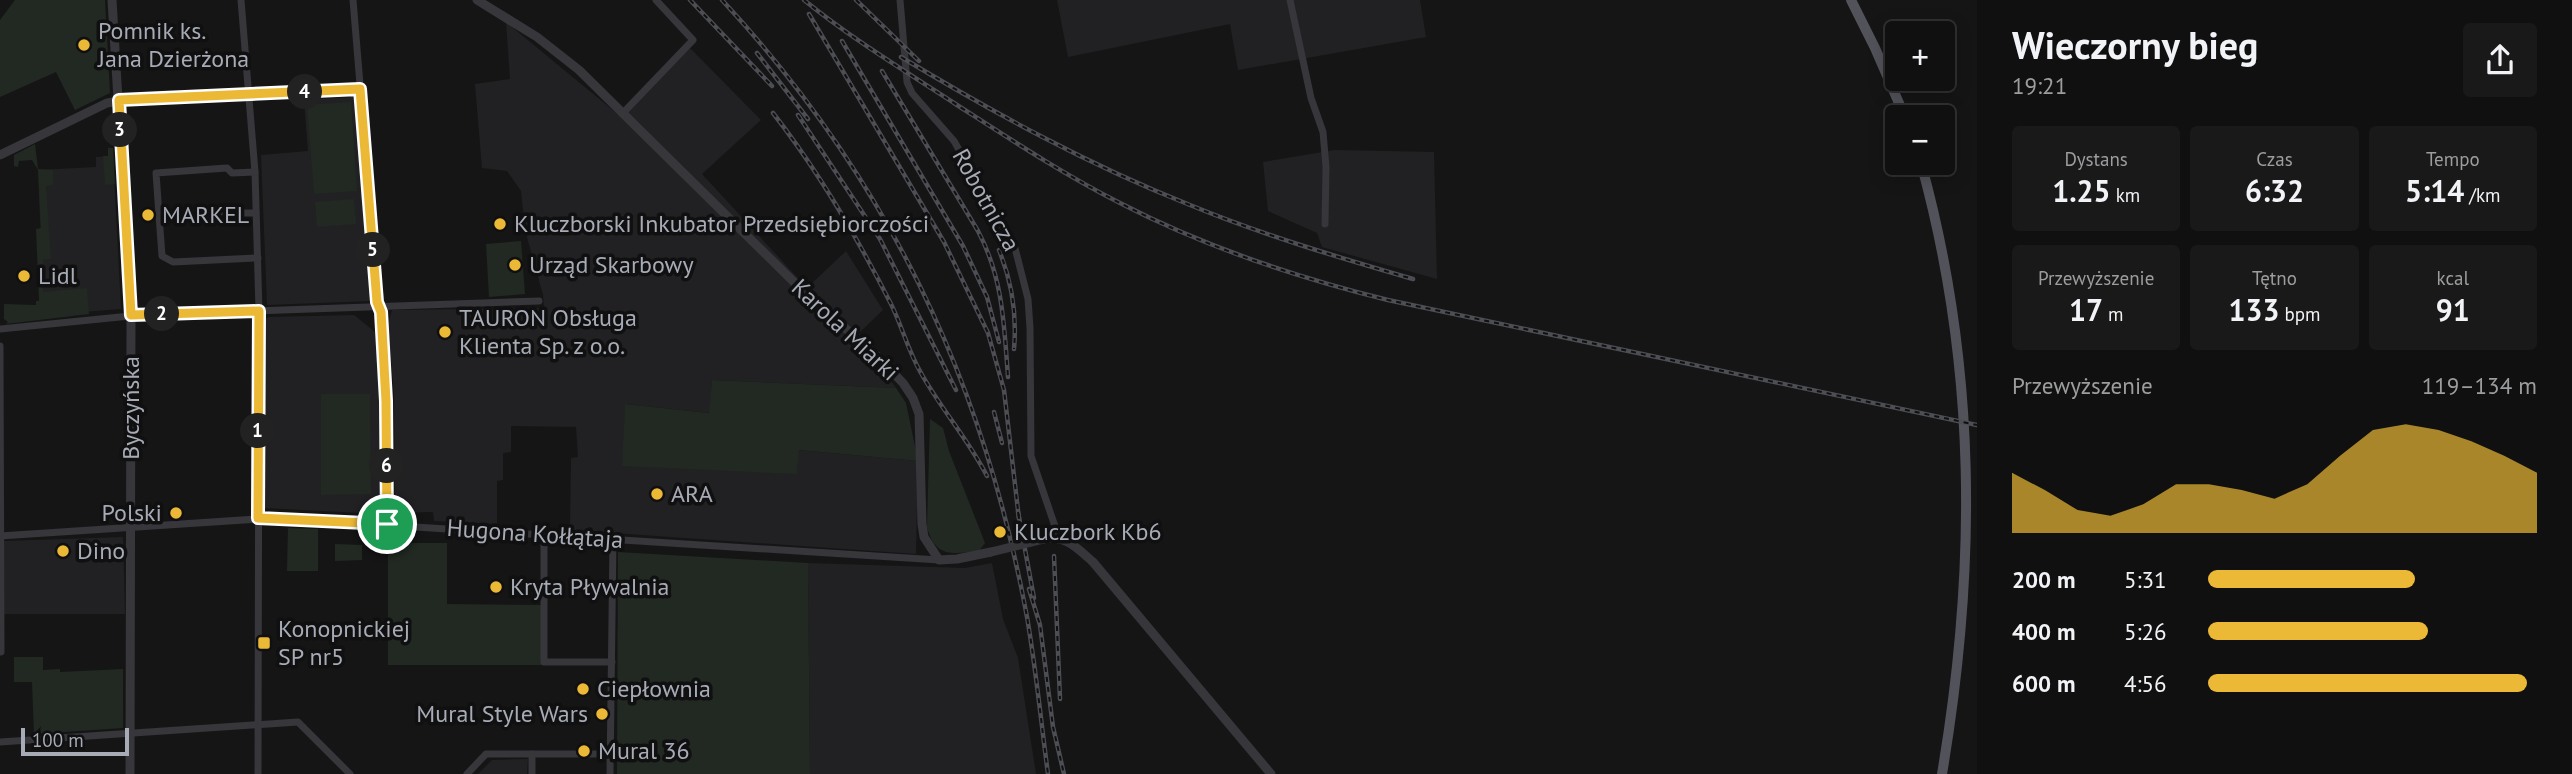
<!DOCTYPE html>
<html lang="pl">
<head>
<meta charset="utf-8">
<style>
	body { margin:0; font-family:"PT Sans",sans-serif; background:#191919; color:#f1f3f6; height:100vh; display:flex; flex-direction:column; font-size:26px; white-space:nowrap }
	* { box-sizing:border-box; margin:0 }
	p { font-size:23px; color:#9c9d9f }
	.icon { flex:none; width:38px; height:38px; fill:none; stroke:currentColor; stroke-width:2; stroke-linecap:round; stroke-linejoin:round }
	.map { position:relative; flex:1; overflow:hidden }
	.details { display:flex; flex-direction:column; background:#101010; width:595px }
	.details>* { flex:none }
	.fabs { position:absolute; left:1885px; top:21px; display:grid; gap:14px }
	.fabs a { display:grid; place-items:center; width:70px; height:70px; border-radius:7px; background:#101010; box-shadow:0 4px 18px #0003,0 0 0 2px #303030; font-size:35px }
	.scale { position:absolute; left:21px; bottom:18px; width:108px; box-sizing:border-box; padding-left:7px; border:4px solid #a7abb6; border-top:0; font-size:19px; line-height:24px; white-space:nowrap; color:#a7abb6; -webkit-text-stroke:5px #101011; paint-order:stroke }
	.pin { position:absolute; display:grid; place-items:center; width:60px; height:60px; color:#fff; margin:-30px; border:4px solid #fff; border-radius:50%; box-shadow:0 2px 7px #0007 }
	.km { position:absolute; width:35px; height:35px; margin:-18px; border-radius:50%; background:#222; color:#fff; font-size:19px; line-height:35px; text-align:center }
	.round { display:grid; place-items:center; flex:none; width:74px; height:74px; border-radius:7px; background:#191919 }
	.overview { display:flex; align-items:center; justify-content:space-between; height:119px; padding:0 35px }
	h1 { font-size:38px; font-weight:800; line-height:52px }
	.figures { display:grid; grid-template-columns:repeat(3,1fr); gap:10px; height:119px; padding:7px 35px }
	.figures div { display:grid; align-content:center; border-radius:7px; background:#191919; text-align:center }
	.figures b { font-size:30px; font-weight:800 }
	.figures small { font-size:19px; font-weight:400 }
	.figures p { font-size:19px }
	.chart { height:196px; padding:14px 35px }
	.chart p { display:flex; justify-content:space-between }
	.chart svg { width:100%; height:126px; margin-top:7px; fill:#ecb937; opacity:.7 }
	ul { padding:0 35px; list-style:none; font-size:23px }
	li { display:grid; grid-template-columns:112px 84px 1fr; align-items:center; height:52px }
	li i { height:18px; border-radius:9px; background:#ecb937 }
	main { display:flex; flex:1; min-height:0 }
	.map>svg:first-child { display:block }
	.built { fill:#212123 }
	.green { fill:#212922 }
	.lines { fill:none; stroke-linecap:round; stroke-linejoin:round }
	.minor { stroke:#36363b; stroke-width:7 }
	.tertiary { stroke:#36363b; stroke-width:9 }
	.primary { stroke:#52535a; stroke-width:10 }
	.rail-casing { stroke:#4d4e54; stroke-width:4.5 }
	.rail { stroke:#101011; stroke-width:2; stroke-dasharray:5; stroke-linecap:butt }
	.tertiary-bridge { stroke:#36363b; stroke-width:9 }
	.route-casing { stroke:#fff; stroke-width:14 }
	.route { stroke:#ecb937; stroke-width:9 }
	.poi-dot { fill:#ecb937; stroke:#101011; stroke-width:2.5 }
	.labels { text-anchor:middle; stroke-width:7; stroke-linejoin:round; paint-order:stroke }
	.poi-label { font-size:24px; fill:#a7abb6; stroke:#101011; text-anchor:start }
	.street-label { font-size:24px; fill:#a7abb6; stroke:#101011 }
</style>
</head>
<body>
<main>
<div class="map">
<svg width="1977" height="774" viewBox="0 0 1977 774">
	<rect width="100%" height="100%" fill="#151516"/>
	<g class="built">
		<polygon points="1057,0 1420,0 1426,37 1238,70 1230,24 1068,57"/>
		<polygon points="506,22 620,116 690,48 761,120 702,174 807,288 846,251 883,310 858,334 896,388 712,380 710,413 625,404 797,473 798,450 918,461 916,554 570,530 571,458 578,457 576,427 511,426 511,452 503,453 503,480 497,481 497,524 434,521 433,512 395,513 394,394 388,325 392,310 544,308 543,295 525,230 521,191 507,171 482,168 475,84 510,79"/>
		<polygon points="353,97 356,100 373,299 370,301 267,305 261,155 308,151 304,100"/>
		<polygon points="1335,150 1434,152 1437,279 1322,247 1317,233 1268,211 1263,162"/>
		<polygon points="113,156 121,309 44,315 38,170 96,167 96,157"/>
		<polygon points="354,315 375,332 380,401 381,494 361,513 264,508 265,320 268,317"/>
		<polygon points="123,537 125,614 4,614 4,541"/>
		<polygon points="808,563 965,568 992,563 1003,619 1018,658 1036,774 810,774"/>
		<polygon points="528,759 527,774 478,774 492,760"/>
	</g>
	<g class="green">
		<polygon points="15,0 105,0 110,93 75,110 56,72 0,97 0,20"/>
		<polygon points="351,102 357,191 314,194 307,105"/>
		<polygon points="35,144 38,169 53,170 53,185 46,186 51,259 43,260 43,292 87,288 89,314 6,324 8,322 4,319 4,304 36,305 36,301 39,301 36,229 41,228 38,170 32,160 19,161 18,167 14,166 14,155"/>
		<polygon points="108,148 113,148 115,184 105,185 103,156 108,156"/>
		<polygon points="354,199 356,224 317,227 315,202"/>
		<polygon points="521,241 525,294 489,297 486,244"/>
		<polygon points="712,380 896,388 906,403 918,461 799,450 797,474 622,466 625,404 709,413"/>
		<polygon points="321,394 370,394 371,494 321,495"/>
		<path d="M 930,419 L 943,428 L 949,451 L 985,543 L 979,551 C 952,554 935,558 927,527 Z"/>
		<polygon points="288,528 318,529 318,571 287,571"/>
		<polygon points="388,543 447,543 447,604 541,605 541,665 388,665"/>
		<polygon points="335,544 362,545 362,560 335,561"/>
		<polygon points="618,552 808,563 810,774 617,774"/>
		<polygon points="14,657 43,657 43,670 60,669 60,672 123,669 123,728 34,734 32,682 14,682"/>
	</g>
	<g class="lines">
		<g class="minor">
			<polyline points="241,0 255,172 259,311 258,774"/>
			<polyline points="353,0 378,302 381,312 386,401 387,524"/>
			<polyline points="900,0 907,82 912,93 954,141 1015,248 1028,299 1030,328 1031,456 1059,538"/>
			<polyline points="1290,0 1311,98 1323,132 1326,167 1325,224"/>
			<polyline points="119,101 360,89"/>
			<polyline points="623,113 693,40 656,0"/>
			<polyline points="255,172 232,173 227,168 156,173 159,215 235,211 239,213 256,213"/>
			<polyline points="159,215 162,256 173,262 258,258"/>
			<polyline points="0,329 140,315 539,301"/>
			<polyline points="0,346 1,652"/>
			<polyline points="544,535 544,662 612,662"/>
			<polyline points="0,536 273,518 939,560"/>
			<polyline points="0,742 298,722 350,774"/>
			<polyline points="467,774 486,754 611,754"/>
			<polyline points="532,774 532,754"/>
			<polyline points="610,774 613,539"/>
		</g>
		<g class="tertiary">
			<polyline points="112,0 131,315 130,774"/>
			<polyline points="477,0 537,37 579,70 803,291 879,358 903,383 913,398 919,414 922,524 924,537 939,560 957,559 991,552"/>
			<polyline points="0,155 107,103 119,101"/>
			<path d="M 1044,539 C 1066,535 1077,548 1093,562 L 1271,774"/>
		</g>
		<g class="primary">
			<polyline points="1851,0 1875,48 1905,117"/>
			<path d="M 1921,163 C 1977,366 1977,567 1942,774"/>
		</g>
		<g class="rail-casing">
			<g id="rail">
				<polyline points="690,0 772,86"/>
				<path d="M 722,0 C 887,178 983,379 1027,617 C 1036,669 1041,722 1048,774"/>
				<path d="M 804,0 C 852,39 905,71 957,105 C 1010,139 1063,174 1120,203 C 1205,247 1295,277 1388,300 L 1977,425"/>
				<polyline points="856,0 919,61"/>
				<polyline points="809,14 944,242 988,333 1004,390 1019,519"/>
				<polyline points="842,41 963,246 987,297 999,342"/>
				<polyline points="757,53 808,119"/>
				<path d="M 901,57 C 994,113 1089,165 1190,205 C 1263,235 1337,257 1413,279"/>
				<path d="M 882,71 L 978,231 C 1003,278 1004,324 1008,377"/>
				<path d="M 773,113 C 819,172 857,237 891,304 C 902,326 908,351 921,373 C 941,409 968,439 987,476"/>
				<polyline points="798,115 880,239 956,390"/>
				<path d="M 999,250 C 1012,282 1017,315 1014,349"/>
				<polyline points="994,412 1002,443"/>
				<polyline points="1018,512 1034,598"/>
				<polyline points="1054,556 1060,699"/>
				<polyline points="1029,589 1040,625 1053,727 1064,774"/>
			</g>
		</g>
		<use href="#rail" class="rail"/>
		<polyline class="tertiary-bridge" points="991,552 1044,539"/>
	</g>
	<g class="lines">
		<g class="route-casing">
			<polygon id="route" points="360,89 377,302 381,312 386,401 387,524 258,518 259,311 131,315 119,100"/>
		</g>
		<use href="#route" class="route"/>
	</g>
	<g class="poi-dot">
		<circle cx="84" cy="45" r="7"/>
		<circle cx="148" cy="215" r="7"/>
		<circle cx="500" cy="224" r="7"/>
		<circle cx="515" cy="265" r="7"/>
		<circle cx="24" cy="276" r="7"/>
		<circle cx="445" cy="332" r="7"/>
		<circle cx="657" cy="494" r="7"/>
		<circle cx="176" cy="513" r="7"/>
		<circle cx="1000" cy="532" r="7"/>
		<circle cx="63" cy="551" r="7"/>
		<circle cx="496" cy="587" r="7"/>
		<rect x="257" y="636" width="14" height="14" rx="3.5"/>
		<circle cx="583" cy="689" r="7"/>
		<circle cx="602" cy="714" r="7"/>
		<circle cx="584" cy="751" r="7"/>
	</g>
	<g class="labels">
		<g class="poi-label">
			<text x="98" y="39">Pomnik ks.<tspan x="98" dy="28">Jana Dzierżona</tspan></text>
			<text x="162" y="223">MARKEL</text>
			<text x="514" y="232">Kluczborski Inkubator Przedsiębiorczości</text>
			<text x="529" y="273">Urząd Skarbowy</text>
			<text x="38" y="284">Lidl</text>
			<text x="459" y="326">TAURON Obsługa<tspan x="459" dy="28">Klienta Sp. z o.o.</tspan></text>
			<text x="671" y="502">ARA</text>
			<text x="162" y="521" text-anchor="end">Polski</text>
			<text x="1014" y="540">Kluczbork Kb6</text>
			<text x="77" y="559">Dino</text>
			<text x="510" y="595">Kryta Pływalnia</text>
			<text x="278" y="637">Konopnickiej<tspan x="278" dy="28">SP nr5</tspan></text>
			<text x="597" y="697">Ciepłownia</text>
			<text x="588" y="722" text-anchor="end">Mural Style Wars</text>
			<text x="598" y="759">Mural 36</text>
		</g>
		<g class="street-label">
			<text transform="translate(986 200) rotate(61)" y="8">Robotnicza</text>
			<text transform="translate(845 330) rotate(43)" y="8">Karola Miarki</text>
			<text transform="translate(131 408) rotate(-90)" y="8">Byczyńska</text>
			<text transform="translate(535 534) rotate(4)" y="8">Hugona Kołłątaja</text>
		</g>
	</g>
</svg>
<div class="fabs">
<a>+</a>
<a>−</a>
</div>
<div class="scale">100 m</div>
<div class="pin" style="left:387px;top:524px;background:#1e9e55"><svg class="icon" aria-label="arrive" viewBox="0 0 24 24"><path d="M6 21V4h12l-3 4 3 4H6"/></svg></div>
<b class="km" style="left:258px;top:431px">1</b>
<b class="km" style="left:162px;top:314px">2</b>
<b class="km" style="left:120px;top:130px">3</b>
<b class="km" style="left:305px;top:92px">4</b>
<b class="km" style="left:373px;top:250px">5</b>
<b class="km" style="left:387px;top:466px">6</b>
</div>
<section class="details">
<div class="overview"><div><h1>Wieczorny bieg</h1><p>19:21</p></div><a class="round"><svg class="icon" aria-label="share" viewBox="0 0 24 24"><path d="M12 15V3M7 8l5-5 5 5M5 13v7h14v-7"/></svg></a></div>
<div class="figures">
<div><p>Dystans</p><b>1.25<small> km</small></b></div>
<div><p>Czas</p><b>6:32</b></div>
<div><p>Tempo</p><b>5:14<small> /km</small></b></div>
</div>
<div class="figures">
<div><p>Przewyższenie</p><b>17<small> m</small></b></div>
<div><p>Tętno</p><b>133<small> bpm</small></b></div>
<div><p>kcal</p><b>91</b></div>
</div>
<div class="chart"><p><span>Przewyższenie</span>119–134 m</p>
<svg viewBox="0 0 160 44" preserveAspectRatio="none"><path d="M0 44V23L10 29L20 36L30 38L40 34L50 27L60 27L70 29L80 32L90 27L100 17L110 8L120 6L130 8L140 12L150 17L160 23V44z"/></svg>
</div>
<ul>
<li><b>200 m</b>5:31<i style="width:63%"></i></li>
<li><b>400 m</b>5:26<i style="width:67%"></i></li>
<li><b>600 m</b>4:56<i style="width:97%"></i></li>
</ul>
</section>
</main>
</body>
</html>
